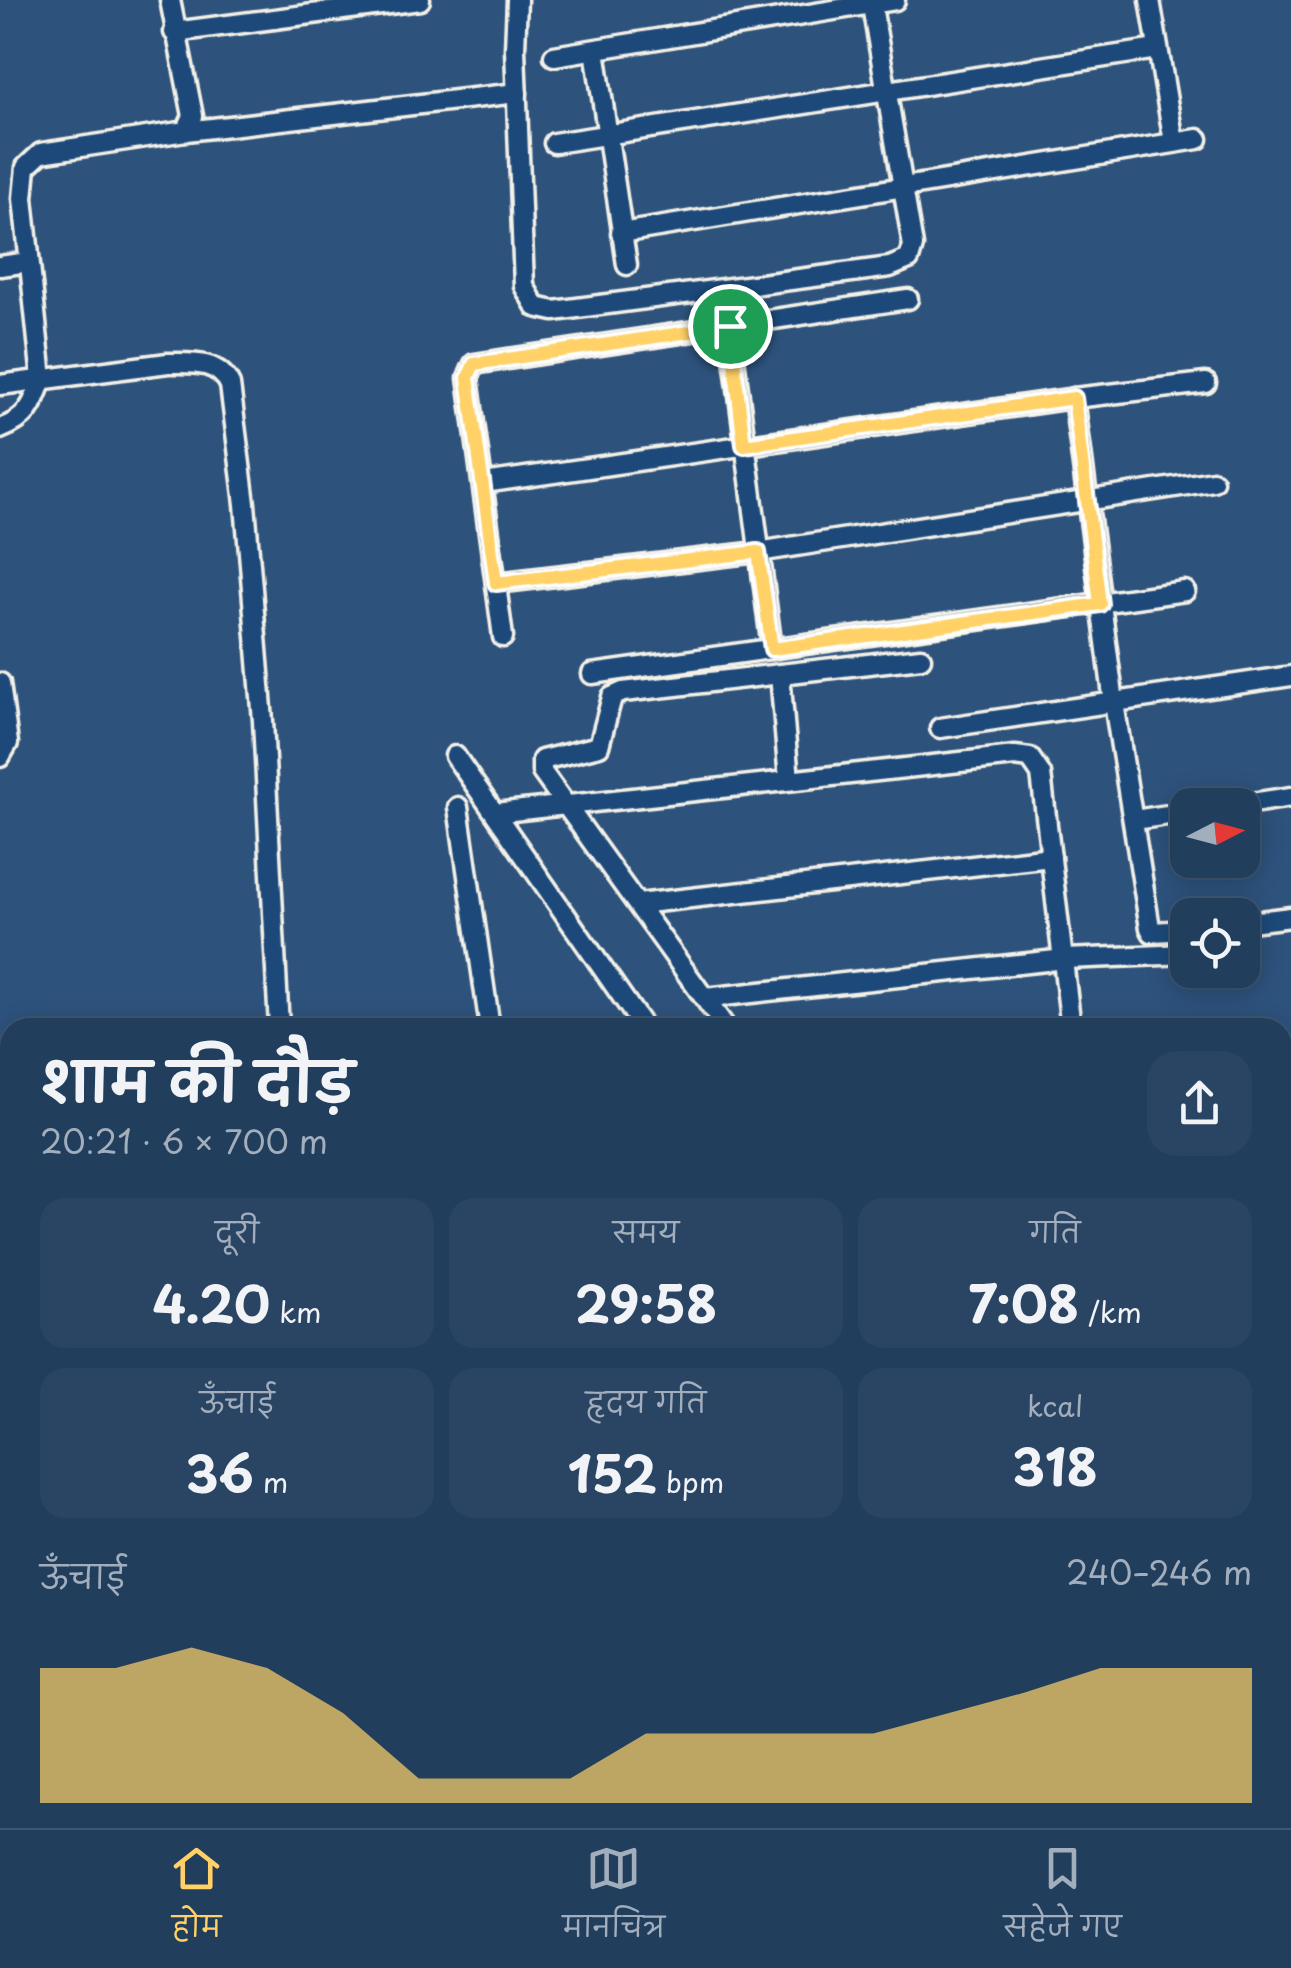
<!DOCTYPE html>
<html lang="hi">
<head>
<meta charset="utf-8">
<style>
	body { margin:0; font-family:"Playpen Sans","Playpen Sans Deva",sans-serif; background:#2a4563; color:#f1f3f6; height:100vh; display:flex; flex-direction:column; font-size:38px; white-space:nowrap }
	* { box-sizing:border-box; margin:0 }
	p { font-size:32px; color:#a2aebc }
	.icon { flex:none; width:55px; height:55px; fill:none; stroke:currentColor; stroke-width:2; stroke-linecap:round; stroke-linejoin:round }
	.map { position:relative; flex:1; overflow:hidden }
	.side { position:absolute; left:0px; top:1018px; width:1292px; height:812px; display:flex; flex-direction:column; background:#223e5d; border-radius:30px 30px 0 0; box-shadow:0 5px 25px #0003,0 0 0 2px #3f5772 }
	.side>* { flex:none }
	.needle { width:65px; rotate:84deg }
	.buttons { position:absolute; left:1170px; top:788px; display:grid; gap:20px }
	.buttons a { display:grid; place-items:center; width:90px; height:90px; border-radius:20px; background:#223e5d; box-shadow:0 5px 25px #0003,0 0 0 2px #3f5772; font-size:50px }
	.pin { position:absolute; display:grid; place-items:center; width:85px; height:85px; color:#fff; margin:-42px; border:5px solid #fff; border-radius:50%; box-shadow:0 2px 10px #0007 }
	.round { display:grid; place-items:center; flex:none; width:105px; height:105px; border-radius:30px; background:#2a4563 }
	.summary { display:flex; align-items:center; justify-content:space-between; height:170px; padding:0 40px }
	h1 { font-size:55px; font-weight:700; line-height:75px }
	.figures { display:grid; grid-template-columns:repeat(3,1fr); gap:15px; height:170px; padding:10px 40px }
	.figures div { display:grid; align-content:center; border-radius:25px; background:#2a4563; text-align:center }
	.figures b { font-size:50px; font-weight:700 }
	.figures small { font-size:28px; font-weight:400 }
	.figures p { font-size:28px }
	.chart { height:280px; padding:20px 40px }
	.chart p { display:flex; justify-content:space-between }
	.chart svg { width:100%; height:180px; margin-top:10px; fill:#ffd166; opacity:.7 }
	.menu { display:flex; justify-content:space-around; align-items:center; height:140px; border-top:2px solid #3f5772; background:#223e5d; font-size:28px; color:#a2aebc }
	.menu a { display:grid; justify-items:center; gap:5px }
	.menu .on { color:#ffd166 }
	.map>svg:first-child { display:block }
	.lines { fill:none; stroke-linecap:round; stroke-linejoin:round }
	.minor-casing { stroke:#f4f1e8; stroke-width:25 }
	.minor { stroke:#1f4a7a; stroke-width:18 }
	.route-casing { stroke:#fff; stroke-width:20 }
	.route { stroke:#ffd166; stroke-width:12 }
</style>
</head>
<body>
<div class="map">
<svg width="1291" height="1828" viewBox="0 0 1291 1828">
	<rect width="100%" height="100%" fill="#2d527c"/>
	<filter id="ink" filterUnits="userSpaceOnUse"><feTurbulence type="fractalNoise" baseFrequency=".01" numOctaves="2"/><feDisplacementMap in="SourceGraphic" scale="20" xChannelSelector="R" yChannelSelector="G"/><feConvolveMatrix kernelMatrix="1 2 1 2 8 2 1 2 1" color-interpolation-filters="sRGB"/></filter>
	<g filter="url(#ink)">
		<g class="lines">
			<g class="minor-casing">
				<g id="minor">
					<polyline points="517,0 515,49 524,286 536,307 554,311 890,267 909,259 913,246 871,0"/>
					<polyline points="1150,0 1174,142"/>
					<polyline points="174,32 420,0"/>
					<polyline points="595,50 627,265"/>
					<polyline points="554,56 895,0"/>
					<polyline points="186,131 517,93"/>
					<polyline points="554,143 1157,49"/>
					<polyline points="621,233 1198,139"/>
					<polyline points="0,266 29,262"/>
					<polyline points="725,289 772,649"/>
					<path d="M 0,385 L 168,363 C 192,363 218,360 230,385 L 245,504 L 263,721 L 279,1028"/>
					<polyline points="1074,398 1114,703 1150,928 1152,932 1188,930"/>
					<path d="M 0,429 C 27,419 33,406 42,379 L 23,198 L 26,167 L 41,153 L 186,131 L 193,116 L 170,0"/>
					<polyline points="484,483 1074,398 1206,383"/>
					<polyline points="496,583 758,552 1213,481"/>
					<polyline points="503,637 468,378 474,364 908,299"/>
					<polyline points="592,674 1185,591"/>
					<polyline points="780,674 789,780"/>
					<polyline points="0,683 8,743 0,757"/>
					<polyline points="940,728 1291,676"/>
					<polyline points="455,756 644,1028"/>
					<polyline points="1239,805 1291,797"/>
					<polyline points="458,807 490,1028"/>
					<polyline points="495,813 1015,756 1030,758 1041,774 1071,1028"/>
					<polyline points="1134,820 1188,812"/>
					<polyline points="638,904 1051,857"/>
					<polyline points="1242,923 1291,917"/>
					<polyline points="705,998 1065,959 1188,954"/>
					<polyline points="726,1028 542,772 542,760 599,746 612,697 623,692 921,658"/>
					<polyline points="1282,1613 1291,1613"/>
					<polyline points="0,1648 10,1648"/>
					<polyline points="777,1820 777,1828"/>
					<polyline points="1023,1820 1023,1828"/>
					<polyline points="0,1823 65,1828"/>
					<polyline points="106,1828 120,1820"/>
					<polyline points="955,1828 955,1820"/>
				</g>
			</g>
			<use href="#minor" class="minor"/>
		</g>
	</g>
	<g class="lines" filter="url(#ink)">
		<g class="route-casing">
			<polygon id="route" points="730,326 744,445 1074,398 1100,604 772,649 758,552 496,583 468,378 474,364"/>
		</g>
		<use href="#route" class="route"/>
	</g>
</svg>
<div class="buttons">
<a><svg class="needle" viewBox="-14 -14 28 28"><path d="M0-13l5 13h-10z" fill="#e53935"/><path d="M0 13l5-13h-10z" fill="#a2aebc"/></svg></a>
<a><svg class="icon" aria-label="locate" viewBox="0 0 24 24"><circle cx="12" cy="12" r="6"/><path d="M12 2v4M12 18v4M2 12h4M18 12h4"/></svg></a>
</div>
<div class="pin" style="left:730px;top:326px;background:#1e9e55"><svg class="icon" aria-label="arrive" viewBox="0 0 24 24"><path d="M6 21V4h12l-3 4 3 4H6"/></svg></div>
<section class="side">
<div class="summary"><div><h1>शाम की दौड़</h1><p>20:21 · 6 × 700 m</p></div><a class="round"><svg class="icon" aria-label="share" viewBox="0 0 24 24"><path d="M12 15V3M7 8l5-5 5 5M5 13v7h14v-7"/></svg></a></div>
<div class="figures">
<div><p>दूरी</p><b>4.20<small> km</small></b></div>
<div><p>समय</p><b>29:58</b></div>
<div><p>गति</p><b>7:08<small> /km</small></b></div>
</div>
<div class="figures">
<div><p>ऊँचाई</p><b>36<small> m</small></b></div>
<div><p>हृदय गति</p><b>152<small> bpm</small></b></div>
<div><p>kcal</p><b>318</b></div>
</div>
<div class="chart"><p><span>ऊँचाई</span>240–246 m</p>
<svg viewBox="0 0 160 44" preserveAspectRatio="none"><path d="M0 44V11L10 11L20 6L30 11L40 22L50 38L60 38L70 38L80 27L90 27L100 27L110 27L120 22L130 17L140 11L150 11L160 11V44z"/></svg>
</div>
</section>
</div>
<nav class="menu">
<a class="on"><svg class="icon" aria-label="home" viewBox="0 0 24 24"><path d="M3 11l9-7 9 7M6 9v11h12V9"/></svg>होम</a>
<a><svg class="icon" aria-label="map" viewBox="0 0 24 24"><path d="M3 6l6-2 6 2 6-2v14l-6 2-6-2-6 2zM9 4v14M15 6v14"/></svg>मानचित्र</a>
<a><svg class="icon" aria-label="saved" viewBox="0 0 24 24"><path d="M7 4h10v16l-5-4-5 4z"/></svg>सहेजे गए</a>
</nav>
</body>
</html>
